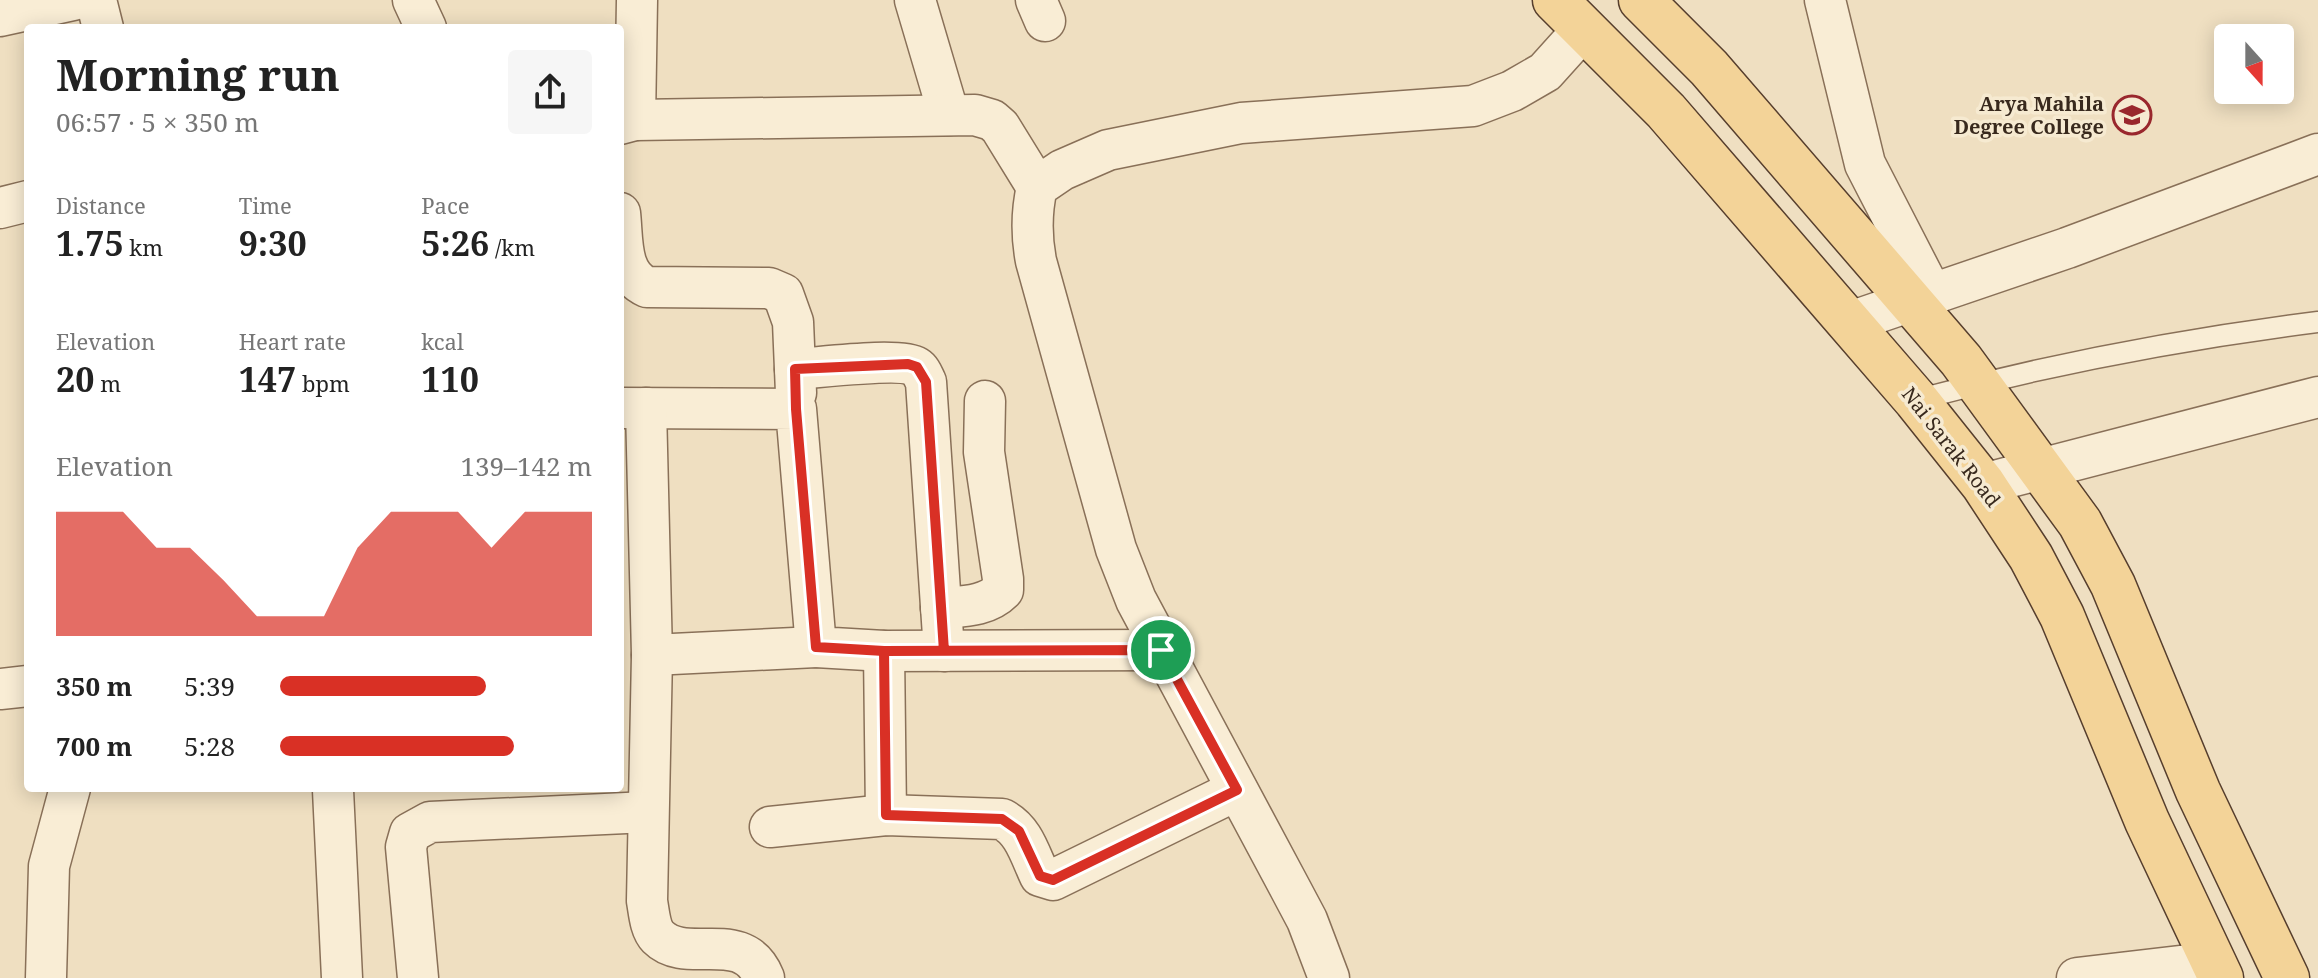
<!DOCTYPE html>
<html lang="en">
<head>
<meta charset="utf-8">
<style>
	body { margin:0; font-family:"Noto Serif",serif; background:#f6f6f6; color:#222; height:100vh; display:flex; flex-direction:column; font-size:30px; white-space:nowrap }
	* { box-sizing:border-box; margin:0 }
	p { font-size:26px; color:#767676 }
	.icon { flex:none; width:44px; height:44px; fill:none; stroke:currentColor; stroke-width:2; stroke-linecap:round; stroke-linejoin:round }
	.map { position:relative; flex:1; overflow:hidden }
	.details { position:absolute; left:24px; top:24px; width:600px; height:768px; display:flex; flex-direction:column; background:#fff; border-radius:8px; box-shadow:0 4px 20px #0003 }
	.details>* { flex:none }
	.needle { width:52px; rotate:159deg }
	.tools { position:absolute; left:2214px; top:24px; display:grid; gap:16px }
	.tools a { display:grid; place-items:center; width:80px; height:80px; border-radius:8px; background:#fff; box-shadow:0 4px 20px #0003; font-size:40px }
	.pin { position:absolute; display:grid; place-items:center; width:68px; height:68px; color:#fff; margin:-34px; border:4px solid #fff; border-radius:50%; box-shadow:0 2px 8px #0007 }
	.round { display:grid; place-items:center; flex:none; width:84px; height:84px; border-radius:8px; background:#f6f6f6 }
	.overview { display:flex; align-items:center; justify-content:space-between; height:136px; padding:0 32px }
	h1 { font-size:44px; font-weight:700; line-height:60px }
	.figures { display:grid; grid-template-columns:repeat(3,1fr); gap:12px; height:136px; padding:8px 32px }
	.figures div { display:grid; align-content:center }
	.figures b { font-size:34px; font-weight:700 }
	.figures small { font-size:22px; font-weight:400 }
	.figures p { font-size:22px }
	.chart { height:224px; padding:16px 32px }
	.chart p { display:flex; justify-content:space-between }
	.chart svg { width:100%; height:144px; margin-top:8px; fill:#d93025; opacity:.7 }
	ul { padding:0 32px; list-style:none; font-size:26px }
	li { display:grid; grid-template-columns:128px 96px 1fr; align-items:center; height:60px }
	li i { height:20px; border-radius:10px; background:#d93025 }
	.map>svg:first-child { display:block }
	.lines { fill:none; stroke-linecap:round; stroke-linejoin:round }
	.lane-casing { stroke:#897058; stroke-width:23 }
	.street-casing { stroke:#897058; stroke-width:43 }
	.primary-casing { stroke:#563e2d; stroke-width:47 }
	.lane { stroke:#f9edd5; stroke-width:20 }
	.street { stroke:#f9edd5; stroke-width:40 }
	.primary { stroke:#f3d398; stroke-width:44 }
	.route-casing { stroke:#fff; stroke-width:16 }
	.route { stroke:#d93025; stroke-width:10 }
	.labels { text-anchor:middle; stroke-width:7; stroke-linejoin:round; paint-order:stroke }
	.poi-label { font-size:20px; font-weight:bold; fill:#38291d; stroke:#f6ead1; text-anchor:end }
	.street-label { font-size:20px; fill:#38291d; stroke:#f6ead1 }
</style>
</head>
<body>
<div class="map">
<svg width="2318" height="978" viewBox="0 0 2318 978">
	<rect width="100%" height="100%" fill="#efdfc1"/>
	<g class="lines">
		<g class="lane-casing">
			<path id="lane" d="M 1916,400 C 2047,365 2183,339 2318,322"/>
		</g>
		<g class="street-casing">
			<g id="street">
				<polyline points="96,0 103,28"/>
				<polyline points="413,0 426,28"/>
				<polyline points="915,0 949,115"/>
				<polyline points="1036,0 1045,21"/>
				<polyline points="1825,0 1865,164 1933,296"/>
				<polyline points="0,16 73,0"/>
				<polyline points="635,120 637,0"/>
				<polyline points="620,124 635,120 975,115 992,120 1000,127 1037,187"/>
				<polyline points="0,208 28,201"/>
				<path d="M 620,213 C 623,239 619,275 647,287 L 769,288 L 783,294 L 793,322 L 796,393"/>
				<polyline points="1850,322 2067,248 2318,154"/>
				<path d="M 795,369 C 817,368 900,357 916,367 C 921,370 923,376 926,382 L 944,651"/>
				<polyline points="620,408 796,409 816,647 884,651 1161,650"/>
				<polyline points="646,408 652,655 816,647"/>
				<polyline points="1983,484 2318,397"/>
				<path d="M 941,608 C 963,606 986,607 1003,590 L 1003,579 L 984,452 L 985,401"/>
				<polyline points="884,651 886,815"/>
				<path d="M 652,655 L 647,901 C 649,912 650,929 658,937 C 687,966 743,926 764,978"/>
				<polyline points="0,689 28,686"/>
				<polyline points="333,790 342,978"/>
				<path d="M 770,827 L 886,815 L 1002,819 C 1024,830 1030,855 1040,876 L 1053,880 L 1237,790"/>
				<polyline points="46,978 49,866 70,788"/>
				<polyline points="418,978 406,847 410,833 430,822 648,812"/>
				<path d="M 1329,978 L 1307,920 L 1290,888 L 1136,600 L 1116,549 L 1036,261 C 1031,235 1031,213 1037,187 L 1062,170 L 1108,150 L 1241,123 L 1473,106 L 1512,91 L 1545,72 L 1572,42 L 1581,26"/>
				<polyline points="2077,978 2214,962"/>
			</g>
		</g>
		<g class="primary-casing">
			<g id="primary">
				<polyline points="1555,0 1666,111 1916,400 1983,484 2031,557 2062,616 2147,821 2221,978"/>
				<polyline points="1641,0 1709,68 1961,360 2080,523 2113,585 2198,791 2287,978"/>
			</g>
		</g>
		<use href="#lane" class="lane"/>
		<use href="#street" class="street"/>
		<use href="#primary" class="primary"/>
	</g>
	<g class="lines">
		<g class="route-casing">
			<polyline id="route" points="1161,650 884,651 816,647 796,409 795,369 908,364 917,367 926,382 944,651 884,651 886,815 1002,819 1019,831 1040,876 1053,880 1237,790 1161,650"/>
		</g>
		<use href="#route" class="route"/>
	</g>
	<defs>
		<g id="university-ring" transform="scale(2)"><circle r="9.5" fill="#f6ead1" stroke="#99272d" stroke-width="1.5"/><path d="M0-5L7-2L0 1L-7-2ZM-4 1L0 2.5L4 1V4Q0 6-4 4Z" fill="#99272d"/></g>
	</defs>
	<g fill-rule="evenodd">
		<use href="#university-ring" x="2132" y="115"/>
	</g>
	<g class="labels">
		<g class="poi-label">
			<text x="2104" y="111">Arya Mahila<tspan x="2104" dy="23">Degree College</tspan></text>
		</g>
		<g class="street-label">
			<text transform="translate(1951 447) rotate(52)" y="7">Nai Sarak Road</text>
		</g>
	</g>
</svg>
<div class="tools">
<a><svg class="needle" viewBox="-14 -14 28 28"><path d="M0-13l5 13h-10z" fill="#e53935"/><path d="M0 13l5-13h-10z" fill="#767676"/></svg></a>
</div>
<div class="pin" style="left:1161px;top:650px;background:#1e9e55"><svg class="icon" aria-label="arrive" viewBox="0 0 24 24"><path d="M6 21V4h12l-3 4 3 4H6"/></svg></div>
<section class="details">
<div class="overview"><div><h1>Morning run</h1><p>06:57 · 5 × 350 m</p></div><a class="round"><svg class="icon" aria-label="share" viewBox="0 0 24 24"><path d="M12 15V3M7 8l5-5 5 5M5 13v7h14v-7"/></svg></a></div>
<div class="figures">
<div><p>Distance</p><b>1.75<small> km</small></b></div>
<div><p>Time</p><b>9:30</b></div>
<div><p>Pace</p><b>5:26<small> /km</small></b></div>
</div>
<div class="figures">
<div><p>Elevation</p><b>20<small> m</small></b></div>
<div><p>Heart rate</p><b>147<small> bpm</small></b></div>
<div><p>kcal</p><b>110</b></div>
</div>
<div class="chart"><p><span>Elevation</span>139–142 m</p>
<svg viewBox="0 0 160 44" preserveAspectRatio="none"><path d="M0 44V6L10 6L20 6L30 17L40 17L50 27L60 38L70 38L80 38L90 17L100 6L110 6L120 6L130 17L140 6L150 6L160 6V44z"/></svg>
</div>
<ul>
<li><b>350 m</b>5:39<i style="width:66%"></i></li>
<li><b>700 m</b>5:28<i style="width:75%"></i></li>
</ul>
</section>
</div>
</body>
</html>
